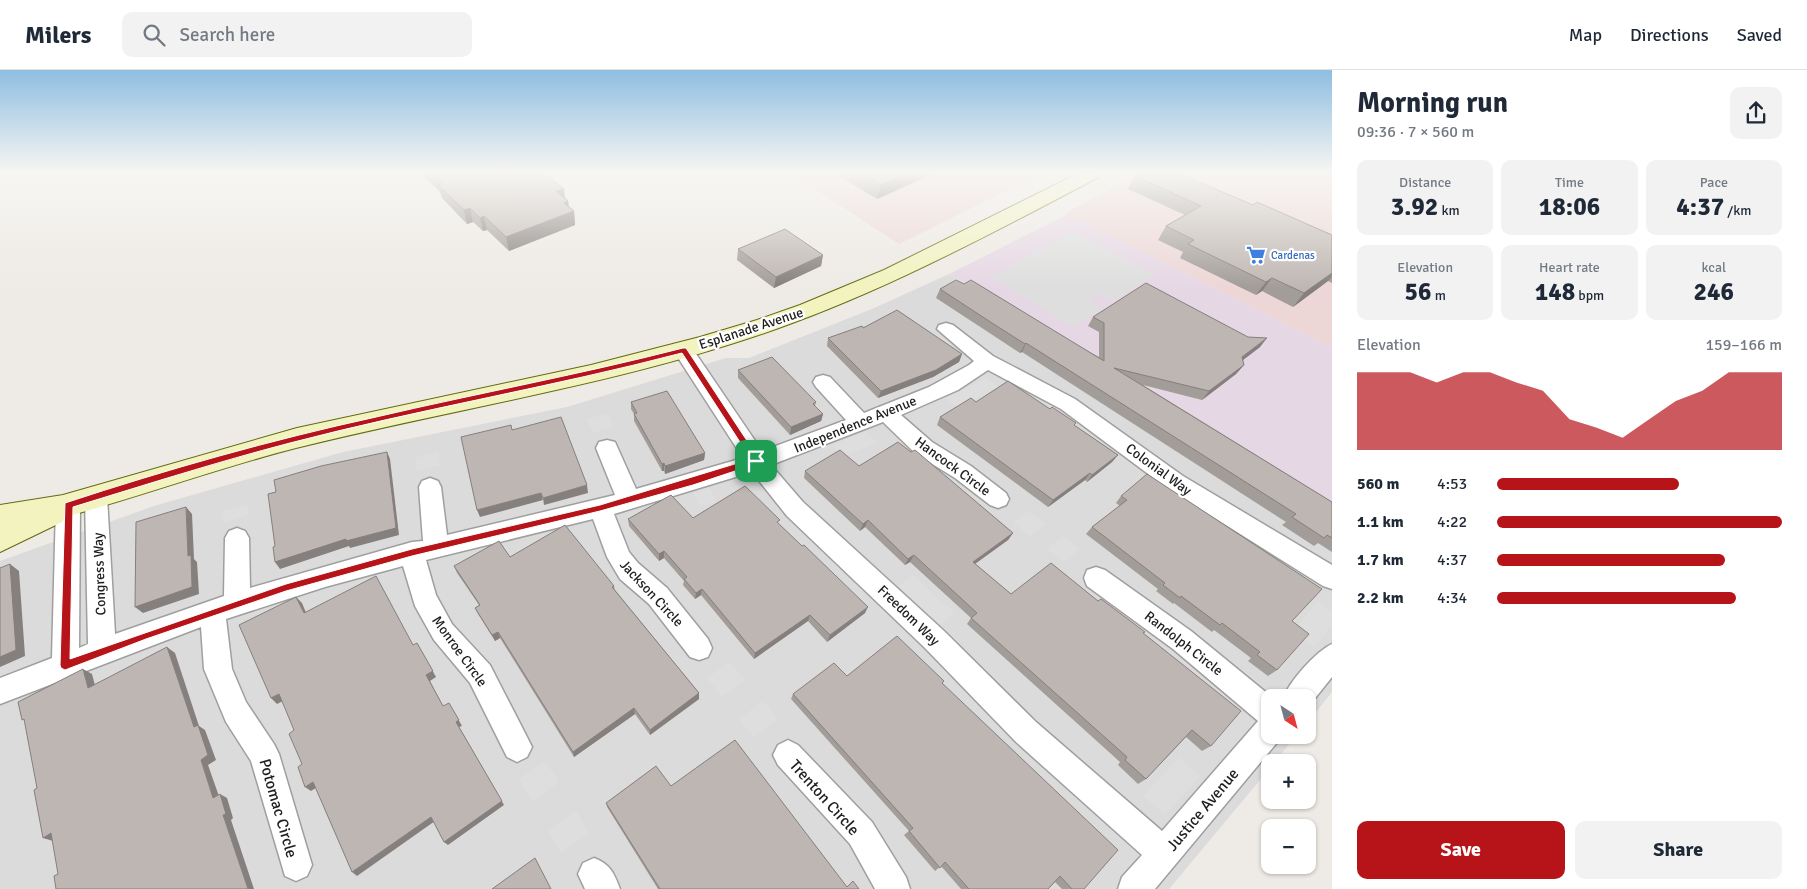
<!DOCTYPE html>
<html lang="en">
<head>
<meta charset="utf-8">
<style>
	body { margin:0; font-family:Signika,sans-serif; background:#f2f2f3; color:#1f2937; height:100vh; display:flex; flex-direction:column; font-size:19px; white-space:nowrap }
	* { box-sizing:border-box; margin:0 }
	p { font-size:16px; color:#747a83 }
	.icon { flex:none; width:28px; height:28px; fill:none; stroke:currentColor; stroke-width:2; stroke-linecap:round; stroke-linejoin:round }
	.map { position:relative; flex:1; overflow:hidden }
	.drawer { display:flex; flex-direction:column; background:#fff; width:475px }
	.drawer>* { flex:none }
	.needle { width:32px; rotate:144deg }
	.tools { position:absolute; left:1261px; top:619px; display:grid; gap:10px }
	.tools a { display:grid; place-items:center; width:55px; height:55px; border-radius:10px; background:#fff; box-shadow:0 1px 4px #0004; font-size:25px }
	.pin { position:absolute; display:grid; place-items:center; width:42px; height:42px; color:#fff; margin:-21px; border-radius:10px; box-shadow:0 2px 8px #0006 }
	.round { display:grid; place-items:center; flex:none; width:52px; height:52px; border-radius:10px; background:#f2f2f3 }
	.head { display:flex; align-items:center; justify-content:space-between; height:85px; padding:0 25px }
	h1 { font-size:28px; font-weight:700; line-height:38px }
	.stats { display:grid; grid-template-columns:repeat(3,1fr); gap:8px; height:85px; padding:5px 25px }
	.stats div { display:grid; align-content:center; border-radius:10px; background:#f2f2f3; text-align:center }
	.stats b { font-size:25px; font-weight:700 }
	.stats small { font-size:14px; font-weight:400 }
	.stats p { font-size:14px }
	.chart { height:140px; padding:10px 25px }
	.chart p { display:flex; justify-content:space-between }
	.chart svg { width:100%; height:90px; margin-top:5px; fill:#b7141a; opacity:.7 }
	.cta { display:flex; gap:10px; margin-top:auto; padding:10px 25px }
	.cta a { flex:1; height:58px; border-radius:10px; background:#b7141a; color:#fff; font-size:20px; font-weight:700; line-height:58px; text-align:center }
	.cta a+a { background:#f2f2f3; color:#1f2937 }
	ul { padding:0 25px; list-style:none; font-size:16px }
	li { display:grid; grid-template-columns:80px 60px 1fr; align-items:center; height:38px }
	li i { height:12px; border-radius:6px; background:#b7141a }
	header { display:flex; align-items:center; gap:30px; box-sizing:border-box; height:70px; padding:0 25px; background:#fff; border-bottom:1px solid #e0e1e3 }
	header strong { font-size:24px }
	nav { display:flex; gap:28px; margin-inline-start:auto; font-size:18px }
	.search { width:350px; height:45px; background:#f2f2f3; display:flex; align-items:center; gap:12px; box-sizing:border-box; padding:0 18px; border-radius:10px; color:#747a83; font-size:19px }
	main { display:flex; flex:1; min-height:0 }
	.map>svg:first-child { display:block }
	.residential { fill:#dcdbdb }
	.commercial { fill:#edd6d6 }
	.industrial { fill:#e6d7e4 }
	.parking { fill:#dedede }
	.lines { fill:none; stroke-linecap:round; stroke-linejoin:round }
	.street-casing { stroke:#9f9f9f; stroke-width:3 }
	.secondary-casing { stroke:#636a10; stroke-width:2 }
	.street { fill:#fff; fill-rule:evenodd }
	.secondary { fill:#f2f3be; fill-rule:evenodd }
	.wall { fill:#a39d99 }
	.shaded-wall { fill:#857f7d }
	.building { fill:#beb6b2; stroke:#857f7d }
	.route { fill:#b7141a; stroke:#fff; fill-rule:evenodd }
	.labels { text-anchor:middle; stroke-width:4.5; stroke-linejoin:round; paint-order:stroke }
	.far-shop-label { font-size:11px; fill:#366cbe; stroke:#fff; text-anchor:start }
	.street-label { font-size:14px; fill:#1e1e1e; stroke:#fff }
	.near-street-label { font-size:16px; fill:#1e1e1e; stroke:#fff }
</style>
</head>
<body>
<header>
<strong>Milers</strong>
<div class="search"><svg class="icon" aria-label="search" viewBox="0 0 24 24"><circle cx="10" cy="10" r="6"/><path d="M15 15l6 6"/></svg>Search here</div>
<nav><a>Map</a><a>Directions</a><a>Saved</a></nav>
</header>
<main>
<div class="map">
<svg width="1332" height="819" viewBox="0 0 1332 819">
	<rect width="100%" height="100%" fill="#eeeae5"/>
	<polygon class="residential" points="949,204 1332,439 1332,622 1308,652 1308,628 1270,628 1270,665 1297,665 1274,692 1270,692 1270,698 1169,819 0,819 0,491 154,436 343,382 567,337 726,288 749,288 872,239"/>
	<g class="commercial">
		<polygon points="790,103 1043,103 899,174"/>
		<polygon points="1139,103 1332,103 1332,278 1066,143"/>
	</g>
	<polygon class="industrial" points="1068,144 1332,278 1332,439 949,204"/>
	<g class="parking">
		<polygon points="1072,162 1155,205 1113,232 1099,224 1089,231 1102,239 1074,257 991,207"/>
		<polygon points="987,308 999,317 958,338 945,328"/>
		<polygon points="608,344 614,357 593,363 587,349"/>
		<polygon points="866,362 877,373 842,387 832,375"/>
		<polygon points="438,382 440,396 417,401 415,388"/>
		<polygon points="709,418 717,432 700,437 693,423"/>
		<polygon points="248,434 248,445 223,453 222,441"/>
		<polygon points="1028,441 1046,454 1030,466 1013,453"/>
		<polygon points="1063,466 1080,479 1064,492 1047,479"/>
		<polygon points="913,505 955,543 940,555 898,516"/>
		<polygon points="1318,531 1332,541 1332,556 1314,577 1292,562"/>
		<polygon points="730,592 745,610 722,627 707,608"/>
		<polygon points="763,631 778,649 754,667 739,649"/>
		<polygon points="1179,687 1200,706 1165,745 1143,726"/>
		<polygon points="545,691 559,712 532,732 519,709"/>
		<polygon points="576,740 589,763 561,783 548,761"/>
	</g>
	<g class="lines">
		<g class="street-casing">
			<g id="street">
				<polygon points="946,253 953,255 993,286 1075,329 1183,406 1332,495 1332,519 1323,516 1167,418 1061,339 988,300 958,320 901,345 932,372 971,396 1006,423 1009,429 1006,435 998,438 990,435 955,408 916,384 883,352 771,395 803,432 943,560 1036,652 1162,761 1258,651 1173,579 1087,516 1084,508 1087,500 1096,497 1105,500 1191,561 1273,628 1270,628 1270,665 1282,665 1280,669 1155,819 1118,819 1122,807 1142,785 1016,672 925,578 787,446 752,402 614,444 629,482 638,493 667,518 708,569 712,578 708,587 699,590 690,587 649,534 620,509 607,487 593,449 426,490 436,525 452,554 490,595 527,667 532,677 527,687 517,692 507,687 470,613 434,570 415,536 403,496 325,517 226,549 232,599 246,632 274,674 279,684 312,795 307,806 296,811 285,806 251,691 226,652 204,599 201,557 0,634 0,608 52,588 56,435 60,428 68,426 76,428 80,435 79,578 88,574 85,427 88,421 96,418 104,421 107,427 115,564 224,526 225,468 229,461 237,458 245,461 249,468 250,518 412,472 423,471 419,417 422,411 430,408 438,411 441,417 447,465 615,425 596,378 599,372 607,370 615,372 636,419 743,388 673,280 676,275 683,274 690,275 762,381 846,350 816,317 813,312 816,307 823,305 830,307 864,343 929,317 969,295 974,291 937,259 939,255"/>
				<path d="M 1332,574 L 1332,607 L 1308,637 L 1308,628 L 1283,628 C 1290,611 1316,581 1332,574 Z"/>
				<polygon points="788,670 798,675 872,752 906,807 910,819 875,819 850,774 778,695 773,685 778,675"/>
				<path d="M 594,788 C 610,794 614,803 620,819 L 585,819 L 578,804 L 583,793 Z"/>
			</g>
		</g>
		<g class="secondary-casing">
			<path id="secondary" d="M 1079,103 L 1102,103 L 1099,107 C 994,162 889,219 776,259 C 621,314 456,338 296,378 C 218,398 142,426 65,447 L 62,452 L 0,482 L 0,435 L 63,425 L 297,358 L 591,295 L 700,267 L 757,250 L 800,235 L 884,200 Z"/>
		</g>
		<use href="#street" class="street"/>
		<use href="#secondary" class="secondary"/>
	</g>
	<g class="wall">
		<polygon points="420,103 544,103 565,128 568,131 569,137 574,141 575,155 509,181 487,160 483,161 473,152 467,154 442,128 440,122"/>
		<polygon points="834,103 935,103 877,129"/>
		<polygon points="1135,106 1253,135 1332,165 1332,213 1328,211 1293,237 1262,221 1256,225 1180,188 1183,182 1158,170 1166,156 1185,145 1128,119"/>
		<polygon points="738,179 823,185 821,196 774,218 737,190"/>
		<polygon points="964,214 1099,287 1099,262 1088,256 1093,247 1260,277 1243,290 1244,295 1236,304 1202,330 1143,315 1332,432 1332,482 1318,473 1314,476 1282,455 1286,452 1022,282 1020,283 988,262 936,228 940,219"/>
		<polygon points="863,258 962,284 959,292 933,307 878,328 827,276 828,268"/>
		<polygon points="738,300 816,332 815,336 823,344 821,351 790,365 738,308"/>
		<polygon points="631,332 705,383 704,390 665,404 664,401 662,401 634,351 634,344 631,339"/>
		<polygon points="976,332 1075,356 1118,385 1112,392 1087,412 1085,410 1048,437 937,355 940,347"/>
		<polygon points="859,396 1013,463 1008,470 975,494 1011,524 1098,531 1143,563 1211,676 1202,681 1186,667 1146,709 1138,714 1118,695 1120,692 967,554 971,548 910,492 905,495 865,457 860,461 804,408 805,401"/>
		<polygon points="1121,426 1292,551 1277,600 1268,606 1248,591 1251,588 1214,560 1212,562 1174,533 1173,534 1156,521 1158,519 1086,464 1092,457 1120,436 1116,433"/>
		<polygon points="693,448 779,454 865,543 827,572 808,551 754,589 701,525 695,529 683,515 684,511 664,488 659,491 629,456 628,449"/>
		<polygon points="510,487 614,516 615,520 699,623 699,629 650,665 635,644 574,687 500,568 495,571 478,544 475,538 479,535 457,503 454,496"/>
		<polygon points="847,606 942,614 1084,819 1062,819 1055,812 1048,819 961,819 941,796 935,801 904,765 909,761 791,629 793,624"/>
		<polygon points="671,716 847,817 859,819 658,819 607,737 606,733"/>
	</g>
	<g class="shaded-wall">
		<polygon points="907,103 935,103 877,129 881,115"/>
		<polygon points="564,119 565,132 556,121"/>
		<polygon points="568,131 569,143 574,141 575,155 509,181 506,167 564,133"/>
		<polygon points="470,138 473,152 467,154 464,140"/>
		<polygon points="484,146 487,160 483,161 480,148"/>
		<polygon points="823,185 821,196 774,218 776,207"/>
		<polygon points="1332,203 1332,207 1328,211 1293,237 1304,223"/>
		<polygon points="1272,208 1262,221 1256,225 1266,212"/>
		<polygon points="1267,268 1260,277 1235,296 1242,287"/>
		<polygon points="1026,273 1022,282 1020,283 1025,274"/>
		<polygon points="962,284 959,292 933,307 878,328 881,321"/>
		<polygon points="1244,295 1236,304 1202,330 1209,321"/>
		<polygon points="823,344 821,351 790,365 791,357"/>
		<polygon points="387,382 390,389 399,465 350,478 349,476 280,499 275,492"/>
		<polygon points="705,383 704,390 665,404 665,396"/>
		<polygon points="1118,385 1112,392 1087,412 1092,405"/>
		<polygon points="664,393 664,401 662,401 662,394"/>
		<polygon points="1090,403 1085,410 1048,437 1053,430"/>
		<polygon points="587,415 588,423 544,435 543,428"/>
		<polygon points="541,423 543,430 480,447 477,440"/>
		<polygon points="186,437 192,444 194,489 197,492 199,524 143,543 135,537 188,486"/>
		<polygon points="868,450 865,457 860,461 863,454"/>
		<polygon points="1013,463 1008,470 969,498 973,492"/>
		<polygon points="664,481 664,488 659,491 659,484"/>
		<polygon points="914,485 910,492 905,495 908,489"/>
		<polygon points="10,494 19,501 25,586 0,597 0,587"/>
		<polygon points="702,519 701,525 695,529 696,523"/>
		<polygon points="296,527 302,533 309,550 304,543"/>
		<polygon points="868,537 865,543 827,572 830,565"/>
		<polygon points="810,545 808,551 754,589 755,583"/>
		<polygon points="498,562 500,568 495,571 492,565"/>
		<polygon points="417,573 436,607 430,611 446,642 426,605"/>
		<polygon points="167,577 175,583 199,656 205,660 216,690 208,695 221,732 213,728 201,690 194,657"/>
		<polygon points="83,599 92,604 97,623 88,618"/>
		<polygon points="699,623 699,629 650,665 650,660"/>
		<polygon points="279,624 285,630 277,634 271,628"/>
		<polygon points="449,633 462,656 459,657 504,735 448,775 444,772 456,652"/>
		<polygon points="634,638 635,644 574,687 573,682"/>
		<polygon points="313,712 319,716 311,721 305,717"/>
		<polygon points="220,724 227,728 233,748 231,750 254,819 248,819 223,745"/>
		<polygon points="431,747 435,751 357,806 352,802"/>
		<polygon points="51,763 53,771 43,768"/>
	</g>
	<g class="building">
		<polygon points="431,103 544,103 564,119 556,121 568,131 564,133 574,141 506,167 484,146 480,148 470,138 464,140 438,115 442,114"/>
		<polygon points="861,103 907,103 881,115"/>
		<polygon points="1139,103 1178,103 1253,135 1257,132 1332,165 1332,203 1304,223 1272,208 1266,212 1188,174 1194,170 1166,156 1201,136 1135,106"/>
		<polygon points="785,159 823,185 776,207 738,179"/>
		<polygon points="956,210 964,214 971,210 1104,291 1104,253 1093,247 1146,213 1248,267 1267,268 1242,287 1244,295 1209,321 1114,298 1332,432 1332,468 1327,465 1324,468 1292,447 1296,444 1026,273 1025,274 992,253 940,219"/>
		<polygon points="897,240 962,284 936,300 881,321 828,268 862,256 863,258"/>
		<polygon points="772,287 816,332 813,334 823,344 791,357 738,300"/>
		<polygon points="1008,311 1050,339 1052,337 1076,353 1074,355 1118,385 1092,405 1090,403 1053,430 940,347 971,328 976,332"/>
		<polygon points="667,321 705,383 665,396 664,393 662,394 634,344 637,343 631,332"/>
		<polygon points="561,347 587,415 543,428 541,423 477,440 461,367 511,355 512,360"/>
		<polygon points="898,372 911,382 915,380 1013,463 973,492 1011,524 1051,493 1098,531 1101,529 1145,562 1143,563 1241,641 1211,676 1192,660 1146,709 1125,690 1127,687 971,548 977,543 914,485 908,489 868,450 863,454 805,401 840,380 859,396"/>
		<polygon points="387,382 396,458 346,471 346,469 275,492 273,477 275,476 268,424 276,422 274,410 321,396"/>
		<polygon points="1147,404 1322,519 1292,551 1309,564 1277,600 1257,585 1260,582 1222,553 1220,555 1181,526 1180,528 1163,515 1165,513 1092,457 1127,430 1121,426"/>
		<polygon points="745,416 780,450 777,452 802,476 804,475 868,537 830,565 810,545 755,583 702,519 696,523 684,509 687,507 664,481 659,484 628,449 671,425 693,448"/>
		<polygon points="186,437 188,486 191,485 192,517 135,537 136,452"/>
		<polygon points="565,455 614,516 612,517 699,623 650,660 634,638 573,682 498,562 492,565 475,538 480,535 454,496 499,471 510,487"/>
		<polygon points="10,494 16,580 0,587 0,498"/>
		<polygon points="376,506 413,575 417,573 433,601 426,605 443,636 449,633 459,650 456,652 502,731 444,772 431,747 352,802 313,712 305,717 298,697 302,694 289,664 294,660 279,624 271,628 239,555 296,527 304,543"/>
		<polygon points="897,566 944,611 942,613 1118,780 1084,819 1072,819 1060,806 1048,819 969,819 945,792 940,798 909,761 913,758 793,624 834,593 847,606"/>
		<polygon points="167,577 194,657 198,655 208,685 201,690 213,728 220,724 226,744 223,745 248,819 56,819 54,806 58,804 51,763 43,768 34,720 37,718 24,649 22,650 18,632 83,599 88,618"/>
		<polygon points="735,670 847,817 853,811 859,819 660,819 606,733 656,696 671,716"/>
		<polygon points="535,788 551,819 492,819"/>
	</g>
	<linearGradient id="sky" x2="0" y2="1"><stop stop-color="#8fbee1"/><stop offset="0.47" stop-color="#f7f6f3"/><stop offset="1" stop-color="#f7f6f3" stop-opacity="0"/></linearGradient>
	<rect width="1332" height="218" fill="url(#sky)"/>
	<path class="route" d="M 683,278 L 686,278 L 759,389 L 759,393 L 693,415 L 600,441 L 412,486 L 286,521 L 146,569 L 65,600 L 61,598 L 60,595 L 65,433 C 168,399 271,370 376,347 C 479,323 582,304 683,278 ZM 682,283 L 751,389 L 600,435 L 412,479 L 286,514 L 70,589 L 73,437 C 145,415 217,392 290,373 C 420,339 552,317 682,283 Z"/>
	<defs>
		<g id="supermarket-bare" transform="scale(1.5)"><path d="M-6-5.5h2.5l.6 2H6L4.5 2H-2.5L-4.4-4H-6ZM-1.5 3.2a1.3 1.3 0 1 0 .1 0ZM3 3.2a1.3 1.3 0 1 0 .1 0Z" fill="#3f7fe0" stroke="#fff" stroke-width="2.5" paint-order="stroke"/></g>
	</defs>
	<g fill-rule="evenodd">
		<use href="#supermarket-bare" x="1256" y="185"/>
	</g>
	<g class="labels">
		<g class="far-shop-label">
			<text x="1271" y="189">Cardenas</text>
		</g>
		<g class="street-label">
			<text transform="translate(751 258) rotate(-18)" y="5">Esplanade Avenue</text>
			<text transform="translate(855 354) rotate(-22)" y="5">Independence Avenue</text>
			<text transform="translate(953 396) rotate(36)" y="5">Hancock Circle</text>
			<text transform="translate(1159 399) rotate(36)" y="5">Colonial Way</text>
			<text transform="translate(99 504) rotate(-92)" y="5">Congress Way</text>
			<text transform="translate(652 523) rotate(47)" y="5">Jackson Circle</text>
			<text transform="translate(909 545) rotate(44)" y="5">Freedom Way</text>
			<text transform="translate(1184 573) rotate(38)" y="5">Randolph Circle</text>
			<text transform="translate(460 581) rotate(54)" y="5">Monroe Circle</text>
		</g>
		<g class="near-street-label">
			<text transform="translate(825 727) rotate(48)" y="6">Trenton Circle</text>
			<text transform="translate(279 738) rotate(74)" y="6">Potomac Circle</text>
			<text transform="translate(1202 739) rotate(-50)" y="6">Justice Avenue</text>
		</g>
	</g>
</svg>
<div class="tools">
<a><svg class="needle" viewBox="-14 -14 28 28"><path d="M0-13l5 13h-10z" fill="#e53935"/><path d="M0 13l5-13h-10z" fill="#747a83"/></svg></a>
<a>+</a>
<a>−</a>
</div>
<div class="pin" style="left:756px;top:391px;background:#1e9e55"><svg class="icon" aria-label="arrive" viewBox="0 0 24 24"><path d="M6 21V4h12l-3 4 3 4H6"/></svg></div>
</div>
<section class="drawer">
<div class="head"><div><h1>Morning run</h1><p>09:36 · 7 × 560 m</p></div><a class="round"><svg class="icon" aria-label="share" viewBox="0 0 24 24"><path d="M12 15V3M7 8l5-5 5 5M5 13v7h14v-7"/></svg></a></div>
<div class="stats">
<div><p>Distance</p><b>3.92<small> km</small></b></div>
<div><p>Time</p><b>18:06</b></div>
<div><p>Pace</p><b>4:37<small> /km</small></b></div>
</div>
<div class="stats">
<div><p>Elevation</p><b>56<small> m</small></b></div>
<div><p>Heart rate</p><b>148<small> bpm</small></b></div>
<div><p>kcal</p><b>246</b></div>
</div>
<div class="chart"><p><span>Elevation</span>159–166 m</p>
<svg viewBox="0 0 160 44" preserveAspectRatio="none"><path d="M0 44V6L10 6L20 6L30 11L40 6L50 6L60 11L70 15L80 29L90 33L100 38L110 29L120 20L130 15L140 6L150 6L160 6V44z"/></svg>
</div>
<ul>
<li><b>560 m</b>4:53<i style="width:64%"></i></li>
<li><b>1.1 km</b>4:22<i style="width:100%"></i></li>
<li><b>1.7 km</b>4:37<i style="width:80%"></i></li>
<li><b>2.2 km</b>4:34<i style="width:84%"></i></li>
</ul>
<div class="cta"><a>Save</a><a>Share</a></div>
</section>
</main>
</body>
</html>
